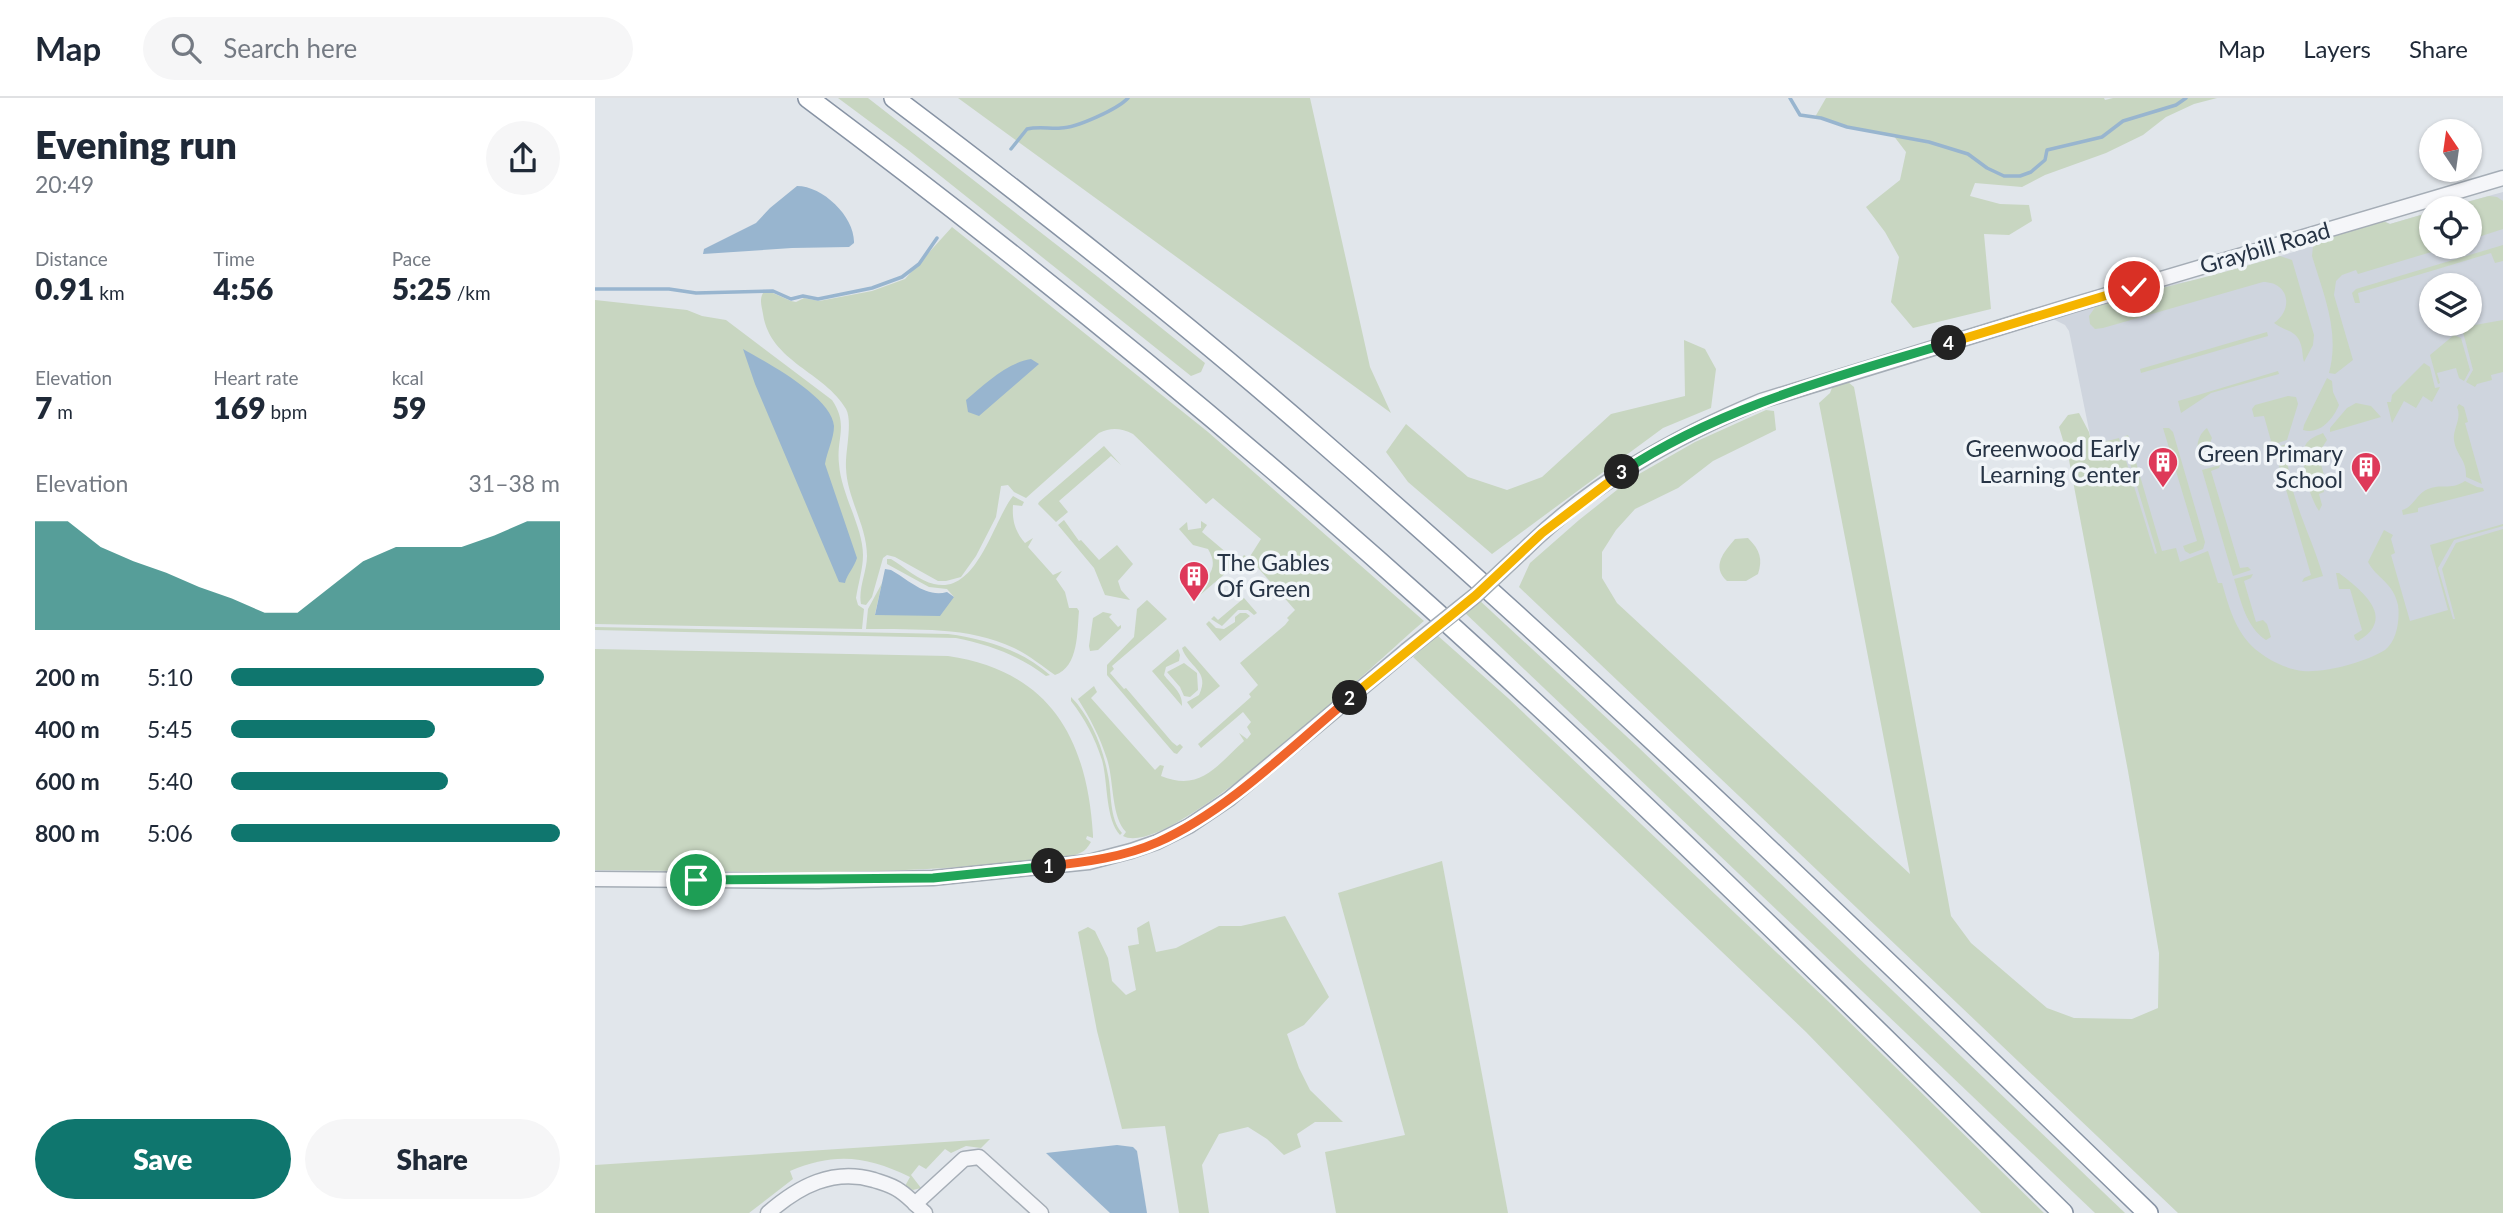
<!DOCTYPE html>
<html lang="en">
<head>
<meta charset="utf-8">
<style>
	body { margin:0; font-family:Lato,sans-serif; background:#f6f6f7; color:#1f2937; height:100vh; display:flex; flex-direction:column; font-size:26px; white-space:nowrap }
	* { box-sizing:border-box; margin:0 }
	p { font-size:23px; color:#747a83 }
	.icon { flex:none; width:38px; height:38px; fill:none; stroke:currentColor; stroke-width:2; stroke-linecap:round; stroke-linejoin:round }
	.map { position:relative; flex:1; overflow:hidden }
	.details { display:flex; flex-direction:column; background:#fff; width:595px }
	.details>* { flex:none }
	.needle { width:46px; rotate:347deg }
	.tools { position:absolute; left:1824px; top:21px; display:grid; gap:14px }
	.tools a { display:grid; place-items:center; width:63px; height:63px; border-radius:50%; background:#fff; box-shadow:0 2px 5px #0004; font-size:35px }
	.pin { position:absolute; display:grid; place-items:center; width:60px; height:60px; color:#fff; margin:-30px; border:4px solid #fff; border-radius:50%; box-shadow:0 2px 7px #0007 }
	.km { position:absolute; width:35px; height:35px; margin:-18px; border-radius:50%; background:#222; color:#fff; font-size:19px; line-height:35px; text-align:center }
	.round { display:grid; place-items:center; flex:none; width:74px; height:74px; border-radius:37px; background:#f6f6f7 }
	.overview { display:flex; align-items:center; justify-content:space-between; height:119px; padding:0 35px }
	h1 { font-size:38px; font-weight:800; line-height:52px }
	.stats { display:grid; grid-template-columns:repeat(3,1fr); gap:10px; height:119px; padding:7px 35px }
	.stats div { display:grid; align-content:center }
	.stats b { font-size:30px; font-weight:800 }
	.stats small { font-size:19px; font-weight:400 }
	.stats p { font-size:19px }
	.chart { height:196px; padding:14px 35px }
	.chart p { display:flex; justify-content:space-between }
	.chart svg { width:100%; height:126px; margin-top:7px; fill:#0f766e; opacity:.7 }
	.primary-button { display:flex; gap:14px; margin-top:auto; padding:14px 35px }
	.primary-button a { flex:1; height:80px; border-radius:42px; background:#0f766e; color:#fff; font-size:28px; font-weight:800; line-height:80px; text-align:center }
	.primary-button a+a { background:#f6f6f7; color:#1f2937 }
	ul { padding:0 35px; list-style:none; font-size:23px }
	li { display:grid; grid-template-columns:112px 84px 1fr; align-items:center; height:52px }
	li i { height:18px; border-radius:9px; background:#0f766e }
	header { display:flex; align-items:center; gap:42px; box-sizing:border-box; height:98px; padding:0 35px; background:#fff; border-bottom:2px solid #e0e1e3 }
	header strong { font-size:33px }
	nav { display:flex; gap:38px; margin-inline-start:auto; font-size:24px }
	.search { width:490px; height:63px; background:#f6f6f7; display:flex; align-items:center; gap:18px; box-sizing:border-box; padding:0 24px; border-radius:38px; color:#747a83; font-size:26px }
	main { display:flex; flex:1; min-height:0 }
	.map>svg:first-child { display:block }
	.built { fill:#cfd5de; fill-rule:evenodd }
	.green { fill:#c8d6c1 }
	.water { fill:#98b5cf }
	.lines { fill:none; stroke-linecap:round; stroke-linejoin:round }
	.stream { stroke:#98b5cf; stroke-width:3.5 }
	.minor-casing { stroke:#a5adb6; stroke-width:17 }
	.highway-casing { stroke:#8793a4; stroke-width:22 }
	.minor { stroke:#f5f6f9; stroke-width:14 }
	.highway { stroke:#fff; stroke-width:19 }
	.minor-bridge-casing { stroke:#a5adb6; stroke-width:17; stroke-linecap:butt }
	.minor-bridge { stroke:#f5f6f9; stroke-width:14 }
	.split-1-casing { stroke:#fff; stroke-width:14 }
	.split-2-casing { stroke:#fff; stroke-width:14 }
	.split-3-casing { stroke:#fff; stroke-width:14 }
	.split-4-casing { stroke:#fff; stroke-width:14 }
	.split-5-casing { stroke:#fff; stroke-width:14 }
	.split-1 { stroke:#22a559; stroke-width:9 }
	.split-2 { stroke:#f0652b; stroke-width:9 }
	.split-3 { stroke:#f5b400; stroke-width:9 }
	.split-4 { stroke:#22a559; stroke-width:9 }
	.split-5 { stroke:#f5b400; stroke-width:9 }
	.labels { text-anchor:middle; stroke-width:7; stroke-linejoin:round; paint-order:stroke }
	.street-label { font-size:23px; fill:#273445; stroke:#f1f5f8 }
	.poi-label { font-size:23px; fill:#273445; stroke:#f1f5f8; text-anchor:end }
</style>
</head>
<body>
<header>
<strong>Map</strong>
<div class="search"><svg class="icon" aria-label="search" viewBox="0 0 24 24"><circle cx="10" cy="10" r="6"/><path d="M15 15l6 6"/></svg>Search here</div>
<nav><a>Map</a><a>Layers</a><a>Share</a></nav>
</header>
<main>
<section class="details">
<div class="overview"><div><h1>Evening run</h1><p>20:49</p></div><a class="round"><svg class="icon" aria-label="share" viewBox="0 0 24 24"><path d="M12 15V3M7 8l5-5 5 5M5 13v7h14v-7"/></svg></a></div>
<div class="stats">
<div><p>Distance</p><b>0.91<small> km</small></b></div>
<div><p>Time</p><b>4:56</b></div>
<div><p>Pace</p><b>5:25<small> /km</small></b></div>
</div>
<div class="stats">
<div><p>Elevation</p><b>7<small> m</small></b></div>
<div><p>Heart rate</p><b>169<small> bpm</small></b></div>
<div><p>kcal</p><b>59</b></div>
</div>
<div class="chart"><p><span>Elevation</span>31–38 m</p>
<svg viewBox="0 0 160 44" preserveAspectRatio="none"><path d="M0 44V6L10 6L20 15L30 20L40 24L50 29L60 33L70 38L80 38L90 29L100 20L110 15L120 15L130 15L140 11L150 6L160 6V44z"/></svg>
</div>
<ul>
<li><b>200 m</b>5:10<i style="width:95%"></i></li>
<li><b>400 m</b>5:45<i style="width:62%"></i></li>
<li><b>600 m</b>5:40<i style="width:66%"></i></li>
<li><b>800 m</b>5:06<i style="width:100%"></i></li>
</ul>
<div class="primary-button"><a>Save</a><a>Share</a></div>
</section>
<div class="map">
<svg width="1908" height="1115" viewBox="0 0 1908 1115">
	<rect width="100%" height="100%" fill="#e1e6eb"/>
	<path class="built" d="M 1908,94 L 1908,717 L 1667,774 L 1509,344 L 1497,347 L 1474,233 L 1470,227 L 1458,221 L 1577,186 L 1614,180 L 1718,148 L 1726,142 L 1788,123 L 1795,126 L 1836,114 L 1836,149 L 1874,149 L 1874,110 L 1850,110 ZM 1836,187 L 1874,187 L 1874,226 L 1836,226 Z"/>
	<g class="green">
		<polygon points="243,0 273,0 503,179 610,265 606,274 596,278 313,52"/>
		<polygon points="363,0 715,0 775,269 796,315"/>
		<polygon points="1231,0 1509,0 1510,2 1518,0 1622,0 1599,6 1571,19 1548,37 1511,55 1450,77 1427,89 1380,85 1375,98 1405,106 1434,107 1437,123 1414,137 1389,136 1396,211 1318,230 1296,204 1304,159 1290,134 1271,109 1305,82 1311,54 1298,37 1252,29 1245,25 1220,19"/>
		<polygon points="1894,98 1902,99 1908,103 1908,131 1874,142 1874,110 1850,110"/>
		<path d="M 1836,114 L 1836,149 L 1853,149 L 1763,176 L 1761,172 L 1747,177 L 1741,183 L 1739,197 L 1758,262 L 1740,276 L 1734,275 C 1745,234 1729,198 1717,158 L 1718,148 L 1726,142 L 1788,123 L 1795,126 Z"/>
		<path d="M 357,129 L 613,334 L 829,523 C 787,558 575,764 528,738 L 531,734 C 516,719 519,682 512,661 C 505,639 495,620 483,601 L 499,588 L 502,594 L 496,600 L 560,672 L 565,667 L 569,668 L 566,678 C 606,694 621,668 649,643 L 644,635 L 652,641 L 656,636 L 652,629 L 656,624 L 648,614 L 606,650 L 603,646 L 656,599 L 654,596 L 663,587 L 645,565 L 690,527 L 694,522 L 692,520 L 700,512 L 657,463 L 654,465 L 651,461 L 644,467 L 642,466 L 649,457 L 654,460 L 666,441 L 618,400 L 611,406 L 538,336 C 526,330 516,329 504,335 L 431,400 L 419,394 L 413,387 L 406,388 L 401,419 L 381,458 L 366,479 L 351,483 L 343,483 L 300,459 L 292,457 L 288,460 L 277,499 L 271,507 L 266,506 C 263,491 272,473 272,458 C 272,428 252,400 251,370 C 250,354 258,324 251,311 C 230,274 175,264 168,216 C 167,209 164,202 168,195 L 178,195 L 196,203 L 201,204 L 209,200 L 224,203 L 277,193 L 310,181 Z"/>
		<polygon points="1908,147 1908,163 1900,165 1896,155 1763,195 1765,205 1760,205 1757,195 1761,191"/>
		<path d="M 1685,158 L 1697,162 L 1719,237 L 1718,247 L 1709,264 C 1707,258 1708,253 1706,247 C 1702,232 1689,233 1679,225 C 1699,211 1694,184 1668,184 L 1508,230 L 1500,231 L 1495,226 L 1494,218 L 1501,208 C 1562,190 1624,177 1685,158 Z"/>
		<path d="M 0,202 L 92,212 L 107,218 L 131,222 L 237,302 C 254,327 241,340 244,366 C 246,396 268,429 268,457 C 268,471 263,486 261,500 L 263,507 L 269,511 L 267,531 L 0,526 Z"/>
		<polygon points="1908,222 1908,274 1896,277 1897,282 1882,286 1880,289 1871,284 1878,272 1868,234 1880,227"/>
		<polygon points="1672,234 1673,238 1546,275 1545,271"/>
		<polygon points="1859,237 1866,240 1875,272 1869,283 1864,280 1861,270 1842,275 1845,285 1843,286 1835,257"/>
		<polygon points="1089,242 1110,251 1121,271 1116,310 1068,330 897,456 813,384 791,354 811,326 873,379 912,392 947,379 1016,316 1090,298"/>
		<polygon points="1829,265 1835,269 1840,290 1845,289 1837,304 1828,298 1821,310 1809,303 1797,325 1792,304 1796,304 1797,297"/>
		<polygon points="1683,273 1684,276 1616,295 1586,315 1583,303"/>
		<path d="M 1732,280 L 1737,283 L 1738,294 L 1744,307 C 1738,321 1725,337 1708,332 L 1709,327 Z"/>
		<path d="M 1245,284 L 1253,284 L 1259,289 L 1356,818 L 1376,845 L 1452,910 L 1479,920 L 1537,921 L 1563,910 L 1564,855 L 1533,673 L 1474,362 L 1464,329 L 1473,317 L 1484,315 L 1494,334 L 1497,347 L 1524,340 L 1560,456 L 1562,455 L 1528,342 L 1528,339 L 1533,337 L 1567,453 L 1581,450 L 1585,464 L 1613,453 L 1623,485 L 1627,485 C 1634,509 1640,533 1660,551 C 1673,562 1691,571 1708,573 C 1730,575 1771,564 1790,552 C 1802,543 1805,521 1803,507 C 1798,484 1782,481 1773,464 L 1789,432 L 1798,437 L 1796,441 L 1800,455 L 1796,457 L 1815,523 L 1853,512 L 1835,447 L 1908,426 L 1908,428 L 1859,442 L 1843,470 L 1858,521 L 1860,521 L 1847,471 L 1861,445 L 1908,431 L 1908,1115 L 1583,1115 L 924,489 L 935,465 L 984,422 L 1037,380 L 1100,344 L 1171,312 L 1179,313 L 1181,332 L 1118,363 L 1083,390 L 1040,411 L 1021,432 L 1007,454 L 1007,480 L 1022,505 L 1315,776 L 1224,305 L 1235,295 L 1238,287 Z"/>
		<polygon points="1693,298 1701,299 1703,306 1692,342 1668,350 1669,346 1676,343 1669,318 1659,319 1657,311 1660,307"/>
		<polygon points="1761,305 1776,308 1786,319 1735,334 1735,330 1752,310"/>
		<path d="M 1864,306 L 1869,309 L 1873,324 L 1870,325 L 1887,386 L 1871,379 C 1872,361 1861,358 1859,342 C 1858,330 1867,321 1862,309 Z"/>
		<polygon points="1568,330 1574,330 1578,334 1610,444 1608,451 1595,456 1590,453 1588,448 1602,443"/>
		<path d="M 1612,330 L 1617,340 L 1615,345 L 1608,347 L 1613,362 L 1620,360 L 1624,363 L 1606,367 C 1602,354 1599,340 1612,330 Z"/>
		<path d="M 1728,335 L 1732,342 L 1723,356 L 1731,384 L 1727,385 L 1729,394 L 1724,396 L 1727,407 L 1724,413 C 1715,400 1704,363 1710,348 C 1713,341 1721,338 1728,335 Z"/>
		<path d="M 1692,346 C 1690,393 1715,433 1728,478 L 1707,484 L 1709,480 L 1716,477 L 1680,354 L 1672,356 L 1669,353 Z"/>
		<polygon points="509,348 526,367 516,358 464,403 473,414 461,424 443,406 444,404"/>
		<polygon points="1625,367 1624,370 1616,373 1645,470 1653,469 1656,472 1638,478 1607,372"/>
		<path d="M 1870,383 L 1882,389 L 1888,390 L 1889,393 L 1823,410 L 1823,414 L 1808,417 L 1807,412 C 1819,409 1821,396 1833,391 C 1847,385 1854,393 1870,383 Z"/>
		<path d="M 418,398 L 429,404 L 427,408 L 418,407 C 417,423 420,433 430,445 L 438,440 L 433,449 L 458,477 L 467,473 L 461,481 L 470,494 L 474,510 L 482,510 L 484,513 C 482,533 484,569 460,577 C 447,568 434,557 419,550 C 373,528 321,532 271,531 L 273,511 L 287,485 L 280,516 L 359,499 L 352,491 L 334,489 L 292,466 L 292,461 L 296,461 C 309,469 325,483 339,486 C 382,497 398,423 418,398 Z"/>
		<polygon points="469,422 484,443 486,442 504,462 522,447 538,466 523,483 526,492 535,502 510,497 499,470 463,427"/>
		<path d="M 606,423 L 612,427 L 607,434 L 639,461 L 639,468 L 605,497 L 597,487 L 602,482 L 613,478 C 620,469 619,461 613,451 L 598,447 L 584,431 L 592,424 L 593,432 L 606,430 Z"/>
		<path d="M 1153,440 C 1165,452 1168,461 1163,476 L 1151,483 L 1132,483 C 1116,468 1129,454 1140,441 Z"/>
		<path d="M 1741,475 L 1744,475 C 1766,492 1803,520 1763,543 L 1760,541 L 1759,537 L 1767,532 L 1755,491 L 1744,491 Z"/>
		<path d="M 1658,476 L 1656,480 L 1649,483 L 1661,524 L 1668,522 L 1672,526 L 1676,539 L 1671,542 C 1651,529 1646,503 1639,481 Z"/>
		<polygon points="649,500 662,515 659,517 653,512 643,512 627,528 616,521 619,518 623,522"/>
		<polygon points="883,501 1043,649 1530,1115 1500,1115 868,513"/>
		<polygon points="552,502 572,521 517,568 519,571 515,575 529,591 531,590 577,644 582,648 585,646 588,649 582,656 579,655 512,577 512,567 539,539 542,511"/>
		<polygon points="508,514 517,516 514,519 523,529 526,527 526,530 503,552 495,553 494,548 498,520"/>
		<polygon points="645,515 651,515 655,518 625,543 611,526 614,523 621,530 629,531 640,524 640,519"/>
		<path d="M 0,529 L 353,536 C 391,541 426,552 455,577 L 451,578 C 423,557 395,547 361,540 L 0,532 Z"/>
		<polygon points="842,537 913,600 1235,905 1449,1115 1386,1115 1211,934 818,559"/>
		<path d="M 590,548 L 625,588 L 597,611 L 592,604 L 604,597 C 616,573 593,569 587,550 Z"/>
		<path d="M 0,551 L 353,558 C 455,573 492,640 498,737 L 498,740 L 492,738 L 491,741 L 496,744 C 493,749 490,753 485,755 C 467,764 431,763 411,765 C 275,779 137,773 0,772 Z"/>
		<path d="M 583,551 L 585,557 L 584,563 L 571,569 L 569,577 C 576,587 588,594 587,608 L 557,573 Z"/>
		<polygon points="589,565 602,575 603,592 595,599 589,598 585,589 572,574"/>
		<path d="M 476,599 C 496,619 508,650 513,677 C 517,696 514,720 527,735 L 525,737 C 510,721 513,683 507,662 C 500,640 490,621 476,603 Z"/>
		<polygon points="847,763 913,1115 741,1115 730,1054 810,1037 743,795"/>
		<polygon points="690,818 734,899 709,927 692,936 704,970 715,992 748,1024 720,1024 702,1036 706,1049 689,1057 672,1041 653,1029 624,1036 607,1067 614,1115 584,1115 570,1028 527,1031 502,933 483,834 493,829 500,833 513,860 517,883 531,897 541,892 533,848 544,846 542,830 554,823 561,854 581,850 624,828 646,828"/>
		<path d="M 395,1041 L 386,1050 L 371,1048 L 356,1055 L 350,1051 L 331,1071 L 324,1067 L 316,1077 L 326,1090 L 318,1092 L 310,1088 L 315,1079 C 272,1058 240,1054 195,1073 L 198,1081 L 154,1115 L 0,1115 L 0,1067 Z"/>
	</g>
	<g class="water">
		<path d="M 202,88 C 228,88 260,119 259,145 L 254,149 L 197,150 L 108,156 L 109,151 L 161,125 L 175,110 Z"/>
		<path d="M 148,251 C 171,264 237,299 239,328 C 239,341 232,353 230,366 L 262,460 C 259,470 252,476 250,485 L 244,484 L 160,286 Z"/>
		<path d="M 436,261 L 444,266 L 384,318 L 373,314 L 371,302 C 390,286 411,265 436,261 Z"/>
		<path d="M 290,471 L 296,472 C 314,482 331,500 352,494 L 359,499 L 345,518 L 280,517 Z"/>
		<polygon points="522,1047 538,1049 542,1053 552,1115 515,1115 451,1055"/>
	</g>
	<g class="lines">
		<g class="stream">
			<polyline points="1195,0 1205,17 1226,20 1252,29 1334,44 1373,56 1392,70 1409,78 1425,78 1436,74 1450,62 1452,52 1507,39 1528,23 1581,7 1591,0"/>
			<path d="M 416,51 L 432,31 C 444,28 455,31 466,30 C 481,30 523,11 533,0"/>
			<polyline points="0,191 74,191 101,195 178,193 196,201 208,198 223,201 277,190 307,179 324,166 342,140"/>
		</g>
		<g class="minor-casing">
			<g id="minor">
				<path d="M 929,452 C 997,385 1079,339 1166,303 L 1478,207 L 1908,80"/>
				<polyline points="0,781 223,783 338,780 494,764 536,753 562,744 594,728 634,701 811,553"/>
				<polyline points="320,1106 369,1061 384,1059 446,1115"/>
				<path d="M 173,1115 C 204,1088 238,1070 279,1082 C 288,1085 297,1087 305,1093 C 314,1099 322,1108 330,1115"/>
			</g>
		</g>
		<g class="highway-casing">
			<g id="highway">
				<path d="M 213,0 C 427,160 635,329 834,508 C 1051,703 1259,910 1468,1115"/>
				<path d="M 299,0 C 445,110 589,223 726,343 C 1011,591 1282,853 1553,1115"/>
			</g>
		</g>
		<use href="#minor" class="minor"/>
		<use href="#highway" class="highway"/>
		<g class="minor-bridge-casing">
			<polyline id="minor-bridge" points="811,553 881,497 929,452"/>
		</g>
		<use href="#minor-bridge" class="minor-bridge"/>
	</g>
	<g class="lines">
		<g class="split-1-casing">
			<polyline id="split-1" points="101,782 338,780 454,768"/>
		</g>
		<g class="split-2-casing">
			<path id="split-2" d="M 454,768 C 491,764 529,759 563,744 C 634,712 696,649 755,600"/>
		</g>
		<g class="split-3-casing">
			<polyline id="split-3" points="755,600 881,497 947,435 1027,374"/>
		</g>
		<g class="split-4-casing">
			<path id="split-4" d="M 1027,374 C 1126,308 1241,279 1354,245"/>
		</g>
		<g class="split-5-casing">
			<polyline id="split-5" points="1354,245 1539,189"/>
		</g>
		<use href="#split-1" class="split-1"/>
		<use href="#split-2" class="split-2"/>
		<use href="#split-3" class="split-3"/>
		<use href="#split-4" class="split-4"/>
		<use href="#split-5" class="split-5"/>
	</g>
	<defs>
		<g id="building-pin" transform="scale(1.575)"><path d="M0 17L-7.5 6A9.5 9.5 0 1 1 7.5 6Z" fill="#de3959" stroke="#f1f5f8"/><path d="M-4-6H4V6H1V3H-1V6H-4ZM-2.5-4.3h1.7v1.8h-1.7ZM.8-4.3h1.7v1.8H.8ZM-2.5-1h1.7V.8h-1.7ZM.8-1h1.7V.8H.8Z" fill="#fff"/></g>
	</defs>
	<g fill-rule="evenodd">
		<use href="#building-pin" x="1568" y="364"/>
		<use href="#building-pin" x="1771" y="369"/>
		<use href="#building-pin" x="599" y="478"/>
	</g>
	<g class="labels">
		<g class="street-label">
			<text transform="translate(1670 150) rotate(-16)" y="8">Graybill Road</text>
		</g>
		<g class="poi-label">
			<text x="1545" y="359">Greenwood Early<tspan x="1545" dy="26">Learning Center</tspan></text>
			<text x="1748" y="364">Green Primary<tspan x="1748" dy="26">School</tspan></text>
			<text x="622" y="473" text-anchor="start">The Gables<tspan x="622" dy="26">Of Green</tspan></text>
		</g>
	</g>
</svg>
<div class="tools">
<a><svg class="needle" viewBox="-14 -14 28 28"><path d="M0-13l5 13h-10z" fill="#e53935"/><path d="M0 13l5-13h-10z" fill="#747a83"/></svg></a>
<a><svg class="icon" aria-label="locate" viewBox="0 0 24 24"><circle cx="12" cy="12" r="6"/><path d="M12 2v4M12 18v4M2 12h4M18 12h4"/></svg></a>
<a><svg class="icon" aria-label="layers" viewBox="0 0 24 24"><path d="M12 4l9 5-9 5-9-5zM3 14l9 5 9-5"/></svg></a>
</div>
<div class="pin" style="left:101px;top:782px;background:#1e9e55"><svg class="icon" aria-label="arrive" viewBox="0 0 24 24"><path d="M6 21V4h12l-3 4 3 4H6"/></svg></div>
<div class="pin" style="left:1539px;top:189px;background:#d93025"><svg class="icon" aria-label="check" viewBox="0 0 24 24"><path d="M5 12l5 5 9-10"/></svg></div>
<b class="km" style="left:454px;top:768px">1</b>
<b class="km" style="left:755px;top:600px">2</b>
<b class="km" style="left:1027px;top:374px">3</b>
<b class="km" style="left:1354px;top:245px">4</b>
</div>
</main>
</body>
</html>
